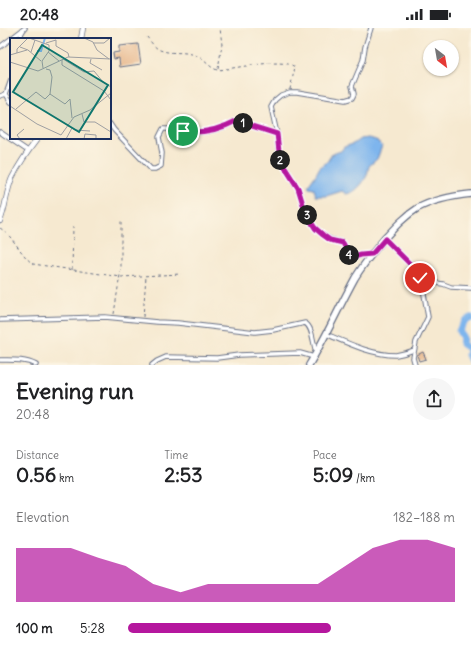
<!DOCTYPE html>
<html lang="en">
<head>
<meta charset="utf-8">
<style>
	body { margin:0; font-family:Delius,sans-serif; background:#f6f6f6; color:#202124; height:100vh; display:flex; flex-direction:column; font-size:15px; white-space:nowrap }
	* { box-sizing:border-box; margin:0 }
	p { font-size:13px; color:#757577 }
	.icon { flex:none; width:22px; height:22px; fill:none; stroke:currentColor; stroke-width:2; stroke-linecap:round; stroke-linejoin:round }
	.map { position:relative; height:337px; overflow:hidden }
	.panel { display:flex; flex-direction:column; background:#fff; flex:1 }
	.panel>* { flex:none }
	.needle { width:26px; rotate:149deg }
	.fabs { position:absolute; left:423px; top:12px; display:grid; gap:8px }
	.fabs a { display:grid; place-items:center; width:36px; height:36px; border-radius:50%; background:#fff; box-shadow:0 1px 3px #0004; font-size:20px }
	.pin { position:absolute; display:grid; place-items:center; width:34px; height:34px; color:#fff; margin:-17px; border:2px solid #fff; border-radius:50%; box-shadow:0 1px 4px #0007 }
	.km { position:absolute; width:20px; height:20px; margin:-10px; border-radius:50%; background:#222; color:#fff; font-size:11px; line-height:20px; text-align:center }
	.round { display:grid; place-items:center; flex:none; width:42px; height:42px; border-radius:21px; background:#f6f6f6 }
	.summary { display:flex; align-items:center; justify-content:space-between; height:68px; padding:0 16px }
	h1 { font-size:22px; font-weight:700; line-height:30px }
	.metrics { display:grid; grid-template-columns:repeat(3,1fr); gap:6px; height:68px; padding:4px 16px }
	.metrics div { display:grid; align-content:center }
	.metrics b { font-size:20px; font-weight:700 }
	.metrics small { font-size:11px; font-weight:400 }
	.metrics p { font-size:11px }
	.chart { height:112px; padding:8px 16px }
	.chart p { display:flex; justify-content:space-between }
	.chart svg { width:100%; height:72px; margin-top:4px; fill:#b5179e; opacity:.7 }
	ul { padding:0 16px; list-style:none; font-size:13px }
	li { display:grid; grid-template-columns:64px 48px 1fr; align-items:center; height:30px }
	li i { height:10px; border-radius:5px; background:#b5179e }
	.status { display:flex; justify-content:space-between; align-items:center; height:28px; padding:0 20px; background:#fff; direction:ltr }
	.status svg { height:11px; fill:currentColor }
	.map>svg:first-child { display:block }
	.water { fill:#7eb5ed; stroke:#4c72a6 }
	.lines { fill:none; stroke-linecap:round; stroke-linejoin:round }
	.river { stroke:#7eb5ed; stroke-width:7 }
	.building { fill:#e6b487 }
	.minor-casing { stroke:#687086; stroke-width:5.5 }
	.tertiary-casing { stroke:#687086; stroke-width:6 }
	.primary-casing { stroke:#687086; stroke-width:8 }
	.path { stroke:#687086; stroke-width:1; stroke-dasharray:3 3; stroke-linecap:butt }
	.minor { stroke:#fff; stroke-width:3.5 }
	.tertiary { stroke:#fff; stroke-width:4.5 }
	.primary { stroke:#fff; stroke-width:5.5 }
	.route-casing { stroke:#fff; stroke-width:8 }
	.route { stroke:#b5179e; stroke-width:5 }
	.inset-river { fill:none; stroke:#7eb5ed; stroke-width:2 }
	.inset-road { fill:none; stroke:#9e9fa2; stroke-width:1 }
	.view { fill:#0f766e; fill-opacity:0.15; stroke:#0f766e; stroke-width:2 }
	.inset-edge { fill:none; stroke:#1b2f5e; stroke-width:2 }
</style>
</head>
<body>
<div class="status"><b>20:48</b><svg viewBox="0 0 49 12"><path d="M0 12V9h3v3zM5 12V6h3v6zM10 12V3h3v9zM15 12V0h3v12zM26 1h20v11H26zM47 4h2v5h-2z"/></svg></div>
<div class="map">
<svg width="471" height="337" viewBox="0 0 471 337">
	<rect width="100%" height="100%" fill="#fcf5e5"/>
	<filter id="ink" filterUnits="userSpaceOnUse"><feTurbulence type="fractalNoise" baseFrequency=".025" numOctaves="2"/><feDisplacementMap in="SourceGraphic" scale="8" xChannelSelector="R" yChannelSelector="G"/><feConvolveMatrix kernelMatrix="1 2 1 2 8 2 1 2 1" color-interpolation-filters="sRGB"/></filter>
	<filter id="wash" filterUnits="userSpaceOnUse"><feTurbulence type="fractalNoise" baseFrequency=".012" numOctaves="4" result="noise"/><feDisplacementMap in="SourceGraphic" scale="16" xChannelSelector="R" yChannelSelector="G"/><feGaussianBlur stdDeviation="0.9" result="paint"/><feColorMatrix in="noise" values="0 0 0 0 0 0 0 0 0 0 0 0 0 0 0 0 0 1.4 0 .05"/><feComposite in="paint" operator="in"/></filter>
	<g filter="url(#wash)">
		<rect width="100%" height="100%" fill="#f6e9d0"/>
		<path class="water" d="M 368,110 L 376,112 L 382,118 L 377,131 L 369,138 C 368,141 368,144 367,147 C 363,156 355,165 346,166 L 342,163 L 326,168 L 316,168 L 314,161 L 309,160 L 308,158 L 315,148 L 320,139 L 327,134 L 332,126 L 341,123 L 344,119 L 353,116 L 360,111 Z"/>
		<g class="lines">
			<polyline class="river" points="471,290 465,293 459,303 463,310 462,316 469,321 468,327 471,333"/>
		</g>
		<g id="blocks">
			<g class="building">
				<polygon points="138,16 141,36 120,39 119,30 114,31 113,25 119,24 119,18"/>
				<polygon points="423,324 426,331 419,333 417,327"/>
			</g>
		</g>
	</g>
	<g filter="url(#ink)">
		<use href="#blocks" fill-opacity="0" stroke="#687086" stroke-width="1"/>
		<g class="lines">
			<g class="minor-casing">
				<g id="minor">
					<polyline points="22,11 21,6 24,1"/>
					<polyline points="0,19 25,0"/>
					<polyline points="6,66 11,52"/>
					<polyline points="0,68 6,66 11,74"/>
					<path d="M 110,96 L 114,102 L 151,141 L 155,141 L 161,138 L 162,125 L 159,109 L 163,101 C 174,100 183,104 194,104 C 209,105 223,100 236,93 L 277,106 L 279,130 L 298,160 L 306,186 L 315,200 L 323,207 L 330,211 L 343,215 L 351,230 L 363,227 L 372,226"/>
					<polyline points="0,104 28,123"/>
					<polyline points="277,106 271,79 275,72 281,67 290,64 297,64 345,72 352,70 354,66 352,58 363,32 365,19 371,0"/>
					<polyline points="385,211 414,240 420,249 422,255 428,289 416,314 413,330 415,337"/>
					<polyline points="420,250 429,254 443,256 451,259 471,260"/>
					<path d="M 0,292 L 105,289 L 157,294 L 178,295 L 255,304 L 273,302 L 305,295 C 313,299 313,316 316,324"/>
					<path d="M 326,306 C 347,315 372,327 396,327 C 402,326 409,324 414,322"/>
					<path d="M 0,332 C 12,332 25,331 36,337"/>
					<polyline points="152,337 157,333 166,329 217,330 239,327 300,325 314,329"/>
				</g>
			</g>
			<g class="tertiary-casing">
				<g id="tertiary">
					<polyline points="81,11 83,0"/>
					<path d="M 0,193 C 6,179 6,164 12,150 C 19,136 28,123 38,110"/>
				</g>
			</g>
			<g class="primary-casing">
				<path id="primary" d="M 309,337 C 326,309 339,279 355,250 C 363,237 374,223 384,211 C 395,199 405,188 418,180 C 435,171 453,168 471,166"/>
			</g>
			<g class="path">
				<path d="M 147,9 C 150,13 155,20 160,22 C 172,27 185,22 197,28 C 205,32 209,39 217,42 C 234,41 283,29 295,39 L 290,61"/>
				<polyline points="218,41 222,17 220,0"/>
				<path d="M 0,200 C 14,209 20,226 33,236 L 121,249 L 181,246"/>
				<polyline points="72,242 73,198"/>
				<polyline points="114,286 121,240 121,193"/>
				<polyline points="143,289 146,248"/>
			</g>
			<use href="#minor" class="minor"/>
			<use href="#tertiary" class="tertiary"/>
			<use href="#primary" class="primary"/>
		</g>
	</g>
	<g class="lines" filter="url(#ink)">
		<g class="route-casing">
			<path id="route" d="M 183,103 C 203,106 219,102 236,93 L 277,106 L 280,132 L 298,160 L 306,186 L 315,200 L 323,207 L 330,212 L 343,215 L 351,230 L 361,227 L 372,226 L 385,211 L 414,240 L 420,250"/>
		</g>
		<use href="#route" class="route"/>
	</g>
	<g transform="translate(10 10)">
		<rect width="101" height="101" fill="#f6e9d0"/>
		<path class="inset-river" d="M 27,13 L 31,13 L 35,0"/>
		<path class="inset-road" d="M 19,0 L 39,7 L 39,13 L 32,23 L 33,30M 74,0 L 83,4 L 87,12 L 99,21M 36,5 L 46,2 L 46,8 L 58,15 L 59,19M 83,5 L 94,5 L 100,0M 10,9 L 18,12 L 31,23M 21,14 L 25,2M 38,14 L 49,23M 7,15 L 7,11 L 18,0M 0,17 L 17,12M 53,21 L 74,34 L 84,33 L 93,44 L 101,49M 81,21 L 80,25 L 92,32M 52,22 L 52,27 L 94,53 L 101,62M 0,24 L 28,33 L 58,19 L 101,21M 36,31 L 40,32 L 42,39 L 40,56 L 55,66 L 60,61 L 62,80M 0,68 L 27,86 L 51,97 L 64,79 L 80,72 L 101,55M 6,71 L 26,54 L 35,61 L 40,56M 72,76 L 74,84 L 85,84 L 101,94M 57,87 L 65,92 L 80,93M 10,101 L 7,97 L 14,91M 56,101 L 62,90M 74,101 L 75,96 L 86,97 L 86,101"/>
		<path class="view" d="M 32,7 L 98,47 L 69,94 L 3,54 Z"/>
		<rect width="101" height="101" class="inset-edge"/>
	</g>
</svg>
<div class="fabs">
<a><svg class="needle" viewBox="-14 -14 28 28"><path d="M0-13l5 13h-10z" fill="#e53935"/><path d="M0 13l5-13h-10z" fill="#757577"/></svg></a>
</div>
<div class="pin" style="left:183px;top:103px;background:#1e9e55"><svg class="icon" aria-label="arrive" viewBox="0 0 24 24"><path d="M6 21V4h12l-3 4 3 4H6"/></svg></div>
<div class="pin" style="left:420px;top:250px;background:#d93025"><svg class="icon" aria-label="check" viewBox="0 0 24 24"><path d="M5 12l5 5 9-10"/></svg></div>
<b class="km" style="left:243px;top:95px">1</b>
<b class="km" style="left:280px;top:132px">2</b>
<b class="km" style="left:307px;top:187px">3</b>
<b class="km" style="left:349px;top:227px">4</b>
</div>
<section class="panel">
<div class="summary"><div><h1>Evening run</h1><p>20:48</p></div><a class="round"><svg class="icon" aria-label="share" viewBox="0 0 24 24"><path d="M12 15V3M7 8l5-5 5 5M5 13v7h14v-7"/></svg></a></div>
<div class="metrics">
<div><p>Distance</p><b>0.56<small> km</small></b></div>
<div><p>Time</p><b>2:53</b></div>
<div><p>Pace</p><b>5:09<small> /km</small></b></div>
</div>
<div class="chart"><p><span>Elevation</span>182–188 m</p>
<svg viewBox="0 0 160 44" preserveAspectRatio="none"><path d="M0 44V11L10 11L20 11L30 17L40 22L50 33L60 38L70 33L80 33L90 33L100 33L110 33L120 22L130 11L140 6L150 6L160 11V44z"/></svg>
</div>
<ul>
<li><b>100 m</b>5:28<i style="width:62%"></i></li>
</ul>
</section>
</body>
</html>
